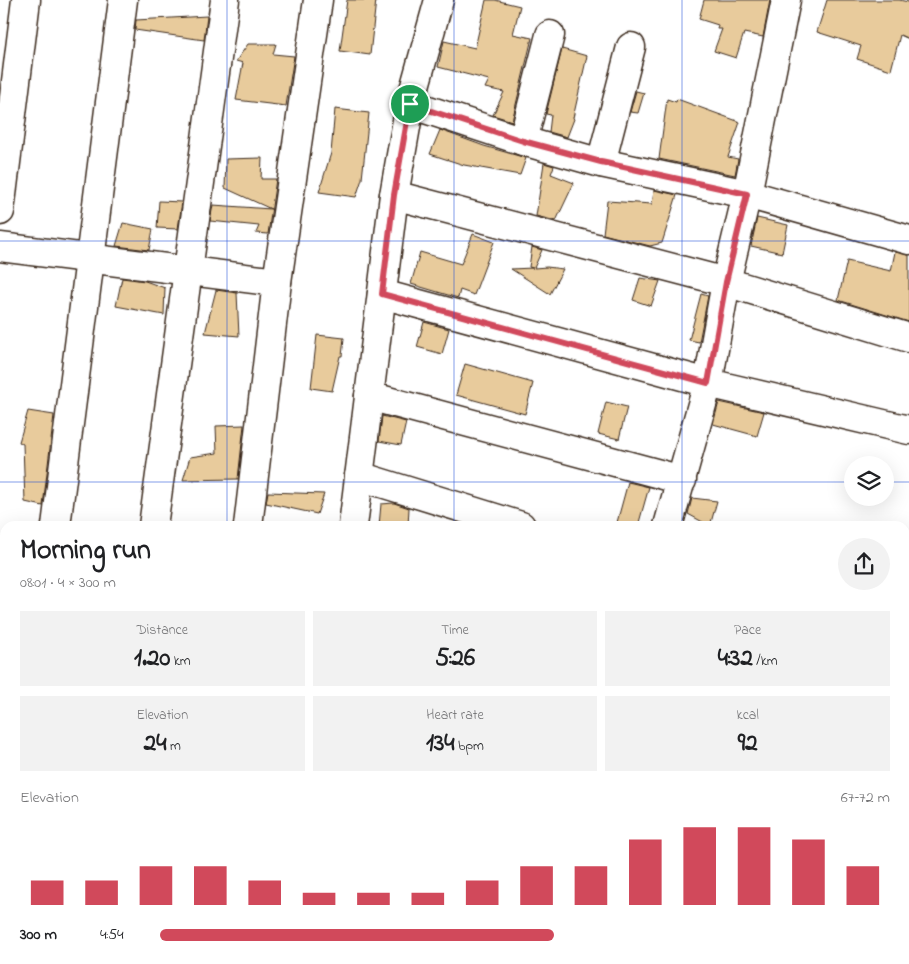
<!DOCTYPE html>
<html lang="en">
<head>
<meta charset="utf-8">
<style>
	body { margin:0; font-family:"Indie Flower",sans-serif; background:#f2f2f2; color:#202124; height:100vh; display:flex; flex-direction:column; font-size:19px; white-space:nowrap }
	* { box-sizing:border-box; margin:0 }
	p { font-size:16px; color:#757577 }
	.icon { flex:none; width:28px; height:28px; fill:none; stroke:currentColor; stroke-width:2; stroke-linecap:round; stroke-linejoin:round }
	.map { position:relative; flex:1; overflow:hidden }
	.details { position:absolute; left:0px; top:521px; width:910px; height:444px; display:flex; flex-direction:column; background:#fff; border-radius:15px 15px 0 0; box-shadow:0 5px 20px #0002 }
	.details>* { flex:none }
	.controls { position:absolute; left:844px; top:456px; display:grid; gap:10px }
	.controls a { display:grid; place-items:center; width:50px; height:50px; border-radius:50%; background:#fff; box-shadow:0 5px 20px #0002; font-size:25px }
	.pin { position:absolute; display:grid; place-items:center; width:42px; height:42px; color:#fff; margin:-21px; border:2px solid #fff; border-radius:50%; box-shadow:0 1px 5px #0007 }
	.round { display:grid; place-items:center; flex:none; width:52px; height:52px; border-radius:26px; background:#f2f2f2 }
	.summary { display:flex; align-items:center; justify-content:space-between; height:85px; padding:0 20px }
	h1 { font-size:28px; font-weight:800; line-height:38px }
	.stats { display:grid; grid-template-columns:repeat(3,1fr); gap:8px; height:85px; padding:5px 20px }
	.stats div { display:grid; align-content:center; border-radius:0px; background:#f2f2f2; text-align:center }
	.stats b { font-size:25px; font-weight:800 }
	.stats small { font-size:14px; font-weight:400 }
	.stats p { font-size:14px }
	.chart { height:140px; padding:10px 20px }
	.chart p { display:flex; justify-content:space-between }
	.chart svg { width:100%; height:90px; margin-top:5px; stroke:#d1495b; stroke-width:6 }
	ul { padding:0 20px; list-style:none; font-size:16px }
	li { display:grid; grid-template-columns:80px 60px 1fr; align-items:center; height:38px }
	li i { height:12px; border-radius:6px; background:#d1495b }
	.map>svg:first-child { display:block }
	.green { fill:#abf1bd; stroke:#738e6e }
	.building { fill:#e8cb9c; stroke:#3b2a1e }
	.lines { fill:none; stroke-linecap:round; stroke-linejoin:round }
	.minor-casing { stroke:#3b2a1e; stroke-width:31 }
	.minor { stroke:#fff; stroke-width:28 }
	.route-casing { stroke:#fff; stroke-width:10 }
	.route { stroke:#d1495b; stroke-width:6 }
	.grid { fill:none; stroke:#1d4ed8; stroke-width:1; stroke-opacity:0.55 }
</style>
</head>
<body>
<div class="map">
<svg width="909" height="964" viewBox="0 0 909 964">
	<rect width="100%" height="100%" fill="#fff"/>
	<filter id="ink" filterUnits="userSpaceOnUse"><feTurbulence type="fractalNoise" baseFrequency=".02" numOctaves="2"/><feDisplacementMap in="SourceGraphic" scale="10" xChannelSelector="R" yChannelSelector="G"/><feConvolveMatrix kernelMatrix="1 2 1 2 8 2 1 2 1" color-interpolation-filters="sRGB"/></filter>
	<g filter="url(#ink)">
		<polygon class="green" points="0,726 5,729 5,960 164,960 162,964 0,964"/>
		<g class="building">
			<polygon points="347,0 376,0 370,55 340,51"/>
			<polygon points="486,0 495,0 520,6 513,34 532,38 512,121 493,115 504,92 485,88 489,80 438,67 444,41 475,48"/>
			<polygon points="704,0 770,0 763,37 744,33 736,58 714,51 722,29 717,29 718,25 699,19"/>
			<polygon points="827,0 899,0 909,2 909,39 900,35 891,70 857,59 861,46 817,32"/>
			<polygon points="207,16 204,40 135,30 136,20"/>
			<polygon points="248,44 276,44 273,54 294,56 286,106 236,100 243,63 236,61"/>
			<polygon points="562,49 587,56 573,118 574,119 567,137 549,132 551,115 546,114"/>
			<polygon points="636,91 644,93 638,113 630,112"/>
			<polygon points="667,99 676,102 677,99 740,122 728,157 738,159 735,175 659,159"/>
			<polygon points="335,109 369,113 362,179 356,197 319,192 331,153"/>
			<polygon points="440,130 484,146 526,158 520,175 464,165 430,154"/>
			<polygon points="262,158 261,179 276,179 268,234 256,233 259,226 210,221 213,205 271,209 225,188 226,159"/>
			<polygon points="544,163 554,166 551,174 574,183 556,221 536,216"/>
			<polygon points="654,190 677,195 662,243 650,246 603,234 607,201 652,204"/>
			<polygon points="159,201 182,202 178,229 157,228"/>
			<polygon points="757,218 788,225 782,253 751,246"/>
			<polygon points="123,223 153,229 149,250 116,246"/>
			<polygon points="473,234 494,242 474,295 460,290 458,298 411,284 420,252 461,264"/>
			<polygon points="532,247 542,250 534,268 547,267 563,269 550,294 511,269 533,268 529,267"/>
			<polygon points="895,252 909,255 909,322 838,300 847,261 891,271"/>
			<polygon points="122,278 145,281 165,288 164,315 116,306"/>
			<polygon points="640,278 660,281 651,306 633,300"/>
			<polygon points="216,290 237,293 239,336 205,333"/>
			<polygon points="701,294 708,296 699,342 689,340"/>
			<polygon points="424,322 449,329 442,354 417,347"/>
			<polygon points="317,335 344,338 342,356 340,356 332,391 311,388"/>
			<polygon points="465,364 533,383 525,414 456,395"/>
			<polygon points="606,402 627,407 619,439 598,434"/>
			<polygon points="719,402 764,412 757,436 713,424"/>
			<polygon points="28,411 54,415 43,506 25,502 23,444 19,442"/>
			<polygon points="382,416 406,422 401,445 379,441"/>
			<polygon points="244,425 238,479 183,480 190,457 217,453 216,426"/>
			<polygon points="628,482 649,487 638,526 616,526"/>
			<polygon points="268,492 324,494 317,514 266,503"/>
			<polygon points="692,498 717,501 710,526 688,514"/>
			<polygon points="394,503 409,508 408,526 379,526 381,504"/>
		</g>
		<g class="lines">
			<g class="minor-casing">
				<g id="minor">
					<polyline points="410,104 439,0"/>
					<polyline points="523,141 550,35"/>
					<polyline points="601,163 631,47"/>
					<polyline points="394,195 726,282 909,338"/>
					<polyline points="0,211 26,0"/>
					<polyline points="0,247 277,282"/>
					<polyline points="382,294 708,383 909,430"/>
					<polyline points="369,396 682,480"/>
					<polyline points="359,476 521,526"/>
					<polyline points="56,526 123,0"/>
					<polyline points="153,526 225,0"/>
					<polyline points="248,526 277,282 318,0"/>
					<polyline points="353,526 394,195 410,104 523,141 601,163 747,194 909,240"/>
					<polyline points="668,526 708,383 726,282 747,194 786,0"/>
					<polyline points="905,586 909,584"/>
					<polyline points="0,592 5,596"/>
					<polyline points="0,723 5,713"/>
					<polyline points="905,728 909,730"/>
					<polyline points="905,924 909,916"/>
					<polyline points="215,964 216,960"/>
					<polyline points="354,964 355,960"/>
					<polyline points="564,964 566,960"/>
					<polyline points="745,964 747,960"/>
					<polyline points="886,964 888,960"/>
				</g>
			</g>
			<use href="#minor" class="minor"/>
		</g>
	</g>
	<g class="lines" filter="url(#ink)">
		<g class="route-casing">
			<polygon id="route" points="410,104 523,141 601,162 747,194 726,282 708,383 382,294 394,195"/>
		</g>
		<use href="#route" class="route"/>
	</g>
	<path class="grid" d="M 227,0 L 227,526M 454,0 L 454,526M 682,0 L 682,526M 0,241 L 909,241M 0,482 L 852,482M 885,482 L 909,482M 0,723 L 5,723M 905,723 L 909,723M 227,960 L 227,964M 454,960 L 454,964M 682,960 L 682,964"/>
</svg>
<div class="controls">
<a><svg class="icon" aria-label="layers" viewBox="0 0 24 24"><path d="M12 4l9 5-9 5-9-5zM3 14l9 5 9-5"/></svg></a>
</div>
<div class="pin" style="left:410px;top:104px;background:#1e9e55"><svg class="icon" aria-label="arrive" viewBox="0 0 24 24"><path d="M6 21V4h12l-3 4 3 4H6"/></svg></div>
<section class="details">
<div class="summary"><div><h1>Morning run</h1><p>08:01 · 4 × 300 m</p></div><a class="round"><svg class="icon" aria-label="share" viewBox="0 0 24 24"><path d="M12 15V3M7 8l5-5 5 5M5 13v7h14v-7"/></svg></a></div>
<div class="stats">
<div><p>Distance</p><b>1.20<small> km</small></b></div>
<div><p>Time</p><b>5:26</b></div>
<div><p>Pace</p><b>4:32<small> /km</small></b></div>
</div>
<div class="stats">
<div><p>Elevation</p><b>24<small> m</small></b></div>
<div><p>Heart rate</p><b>134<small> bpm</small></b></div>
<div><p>kcal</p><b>92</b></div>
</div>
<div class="chart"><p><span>Elevation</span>67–72 m</p>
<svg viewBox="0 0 160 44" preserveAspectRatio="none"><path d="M5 44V32M15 44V32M25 44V25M35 44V25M45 44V32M55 44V38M65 44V38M75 44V38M85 44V32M95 44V25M105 44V25M115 44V12M125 44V6M135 44V6M145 44V12M155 44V25"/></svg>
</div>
<ul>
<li><b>300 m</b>4:54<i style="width:54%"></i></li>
</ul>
</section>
</div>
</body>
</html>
